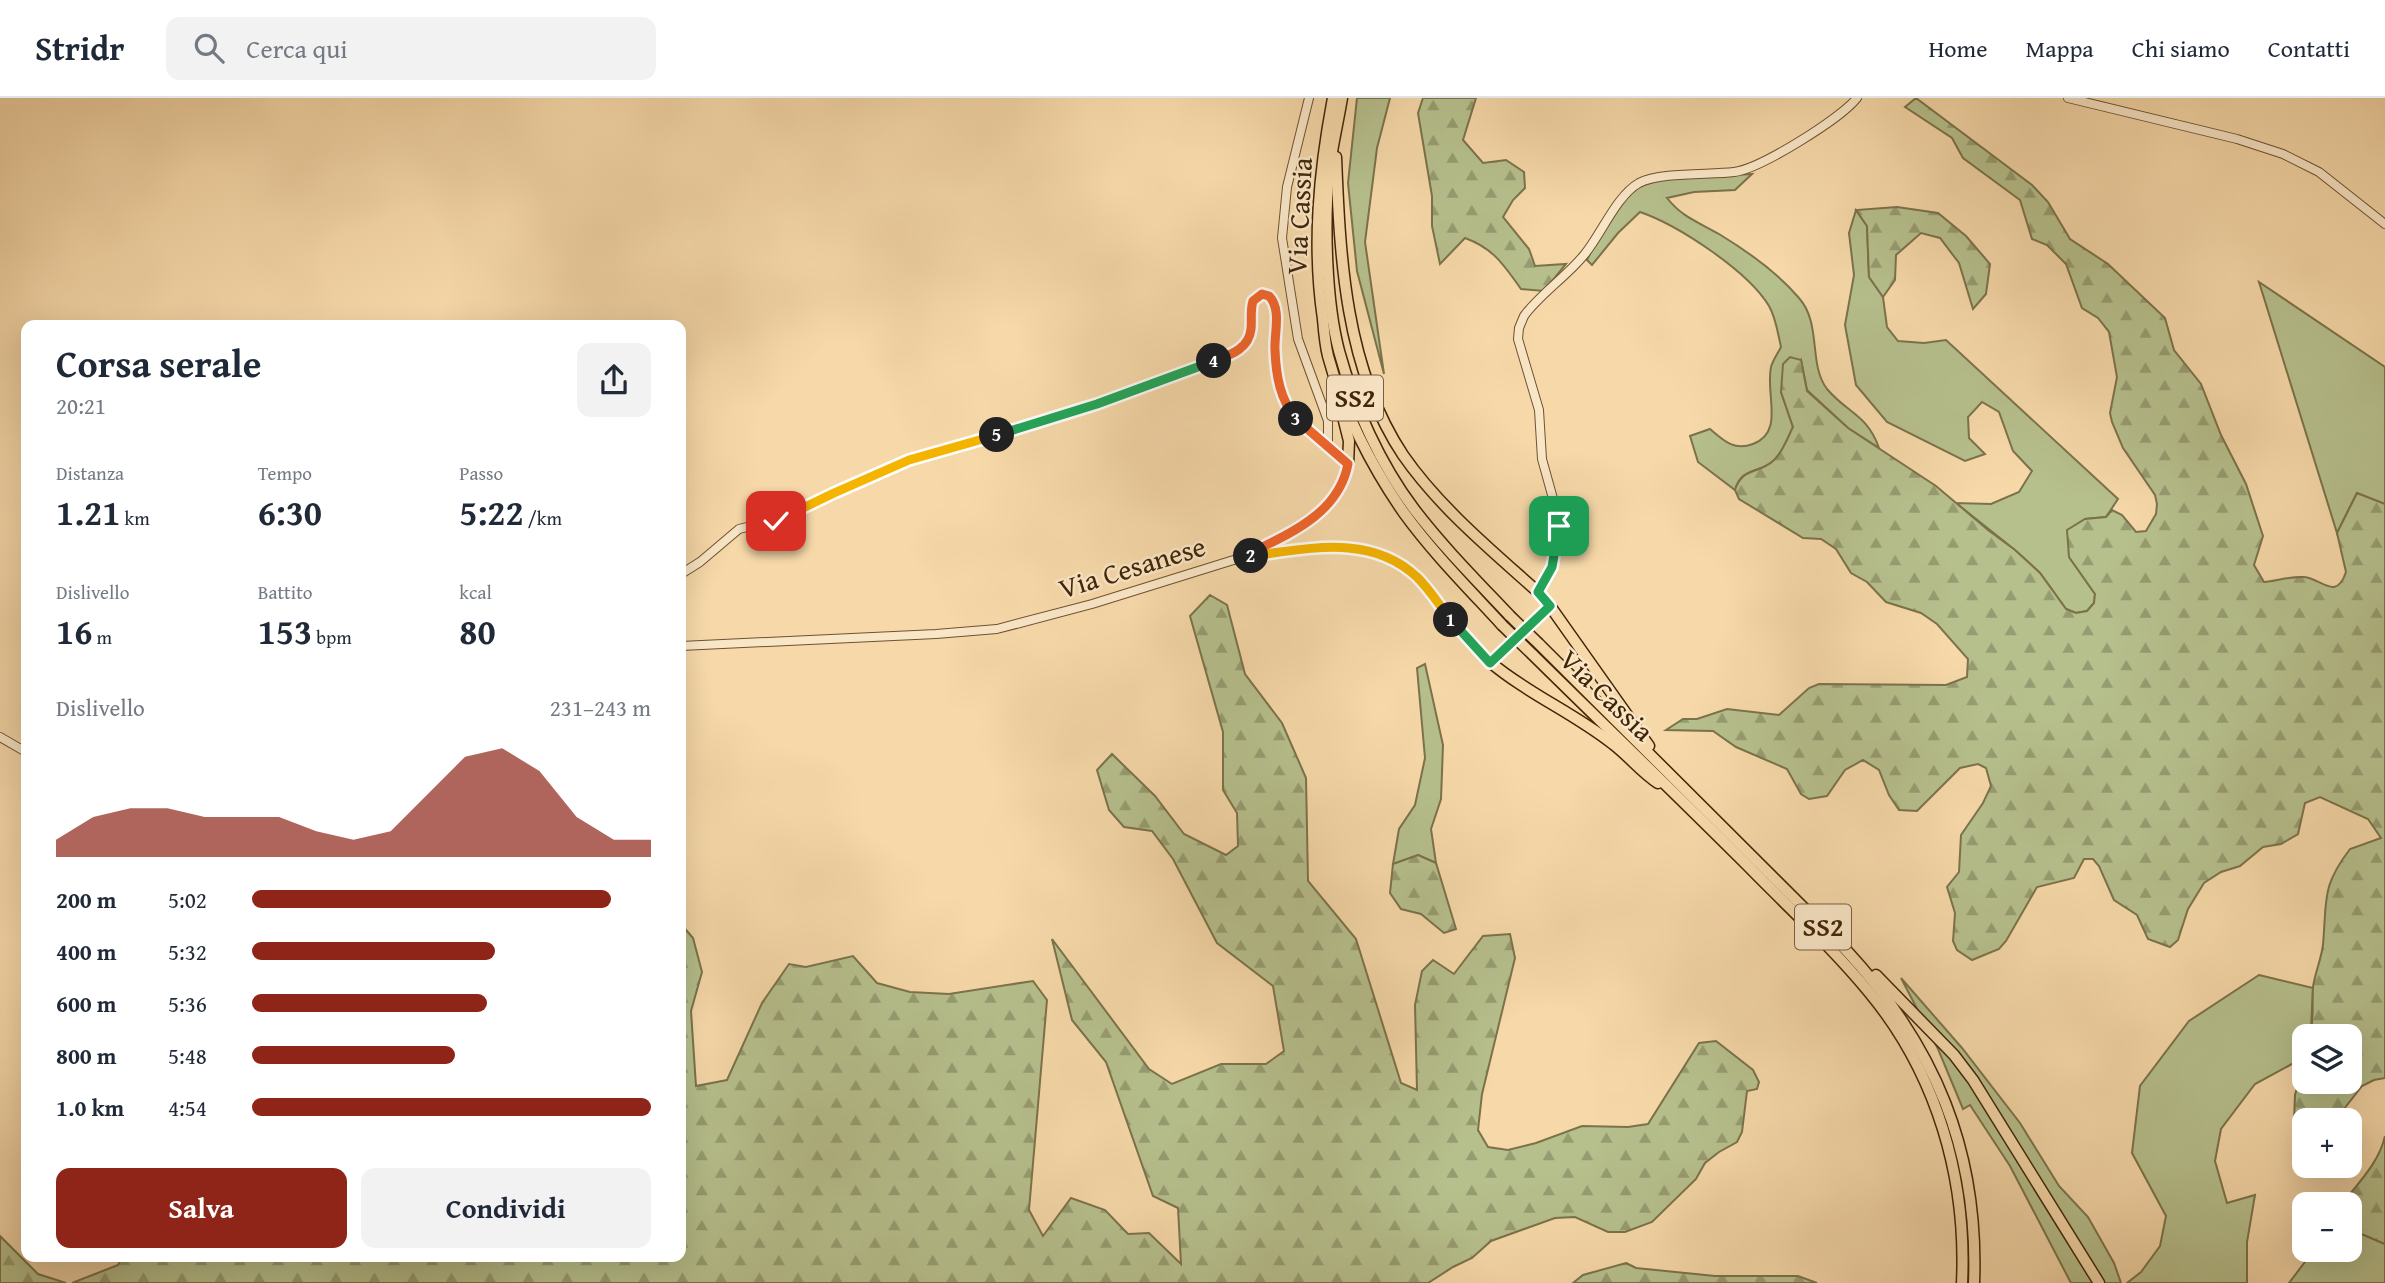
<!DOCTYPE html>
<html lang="it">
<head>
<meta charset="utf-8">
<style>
	body { margin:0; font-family:"Gentium Book Plus",serif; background:#f2f2f3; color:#1f2937; height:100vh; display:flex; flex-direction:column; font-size:26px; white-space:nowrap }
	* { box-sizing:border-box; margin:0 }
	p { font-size:23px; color:#747a83 }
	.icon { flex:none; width:38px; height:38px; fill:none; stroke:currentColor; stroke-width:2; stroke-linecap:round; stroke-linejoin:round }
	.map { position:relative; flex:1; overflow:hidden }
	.sheet { position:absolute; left:21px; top:222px; width:665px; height:942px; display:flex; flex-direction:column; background:#fff; border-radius:14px; box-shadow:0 7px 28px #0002 }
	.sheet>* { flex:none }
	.tools { position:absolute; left:2292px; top:926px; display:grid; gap:14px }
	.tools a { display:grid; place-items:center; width:70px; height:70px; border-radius:14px; background:#fff; box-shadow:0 7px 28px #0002; font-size:35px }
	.pin { position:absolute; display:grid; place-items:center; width:60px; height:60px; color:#fff; margin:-30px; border-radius:14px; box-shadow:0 4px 10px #0006 }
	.km { position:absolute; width:35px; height:35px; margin:-18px; border-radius:50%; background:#222; color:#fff; font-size:19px; line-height:35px; text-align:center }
	.round { display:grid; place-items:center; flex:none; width:74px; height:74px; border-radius:14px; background:#f2f2f3 }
	.head { display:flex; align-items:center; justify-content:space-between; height:119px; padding:0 35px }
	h1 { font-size:38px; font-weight:700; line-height:52px }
	.figures { display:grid; grid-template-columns:repeat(3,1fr); gap:10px; height:119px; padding:7px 35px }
	.figures div { display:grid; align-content:center }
	.figures b { font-size:35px; font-weight:700 }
	.figures small { font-size:19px; font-weight:400 }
	.figures p { font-size:19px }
	.chart { height:196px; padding:14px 35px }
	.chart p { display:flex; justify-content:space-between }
	.chart svg { width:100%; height:126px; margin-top:7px; fill:#8f2418; opacity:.7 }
	.button { display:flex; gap:14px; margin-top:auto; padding:14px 35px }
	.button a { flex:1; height:80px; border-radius:14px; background:#8f2418; color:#fff; font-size:28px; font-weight:700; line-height:80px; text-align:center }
	.button a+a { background:#f2f2f3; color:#1f2937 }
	ul { padding:0 35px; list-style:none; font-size:23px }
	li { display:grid; grid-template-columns:112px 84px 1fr; align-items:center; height:52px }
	li i { height:18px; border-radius:9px; background:#8f2418 }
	header { display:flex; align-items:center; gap:42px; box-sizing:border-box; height:98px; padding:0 35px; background:#fff; border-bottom:2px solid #e0e1e3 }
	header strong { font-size:33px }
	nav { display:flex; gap:38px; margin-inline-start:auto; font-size:24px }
	.search { width:490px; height:63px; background:#f2f2f3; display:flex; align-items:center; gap:18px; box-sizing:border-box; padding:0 24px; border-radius:14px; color:#747a83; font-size:26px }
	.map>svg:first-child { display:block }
	.grass { fill:#b6c08d; stroke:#7c724a; stroke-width:2 }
	.forest { fill:url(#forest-firs); stroke:#7c724a; stroke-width:2 }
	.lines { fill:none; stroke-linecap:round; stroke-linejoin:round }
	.minor-casing { stroke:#6e5230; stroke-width:10 }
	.highway-casing { stroke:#412507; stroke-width:13 }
	.minor { stroke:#f9e6c7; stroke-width:8 }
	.highway { stroke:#f6d8a9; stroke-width:10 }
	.highway-bridge-casing { stroke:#412507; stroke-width:13; stroke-linecap:butt }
	.highway-bridge { stroke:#f6d8a9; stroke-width:10 }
	.split-1-casing { stroke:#fff; stroke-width:14 }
	.split-2-casing { stroke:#fff; stroke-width:14 }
	.split-3-casing { stroke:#fff; stroke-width:14 }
	.split-4-casing { stroke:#fff; stroke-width:14 }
	.split-5-casing { stroke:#fff; stroke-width:14 }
	.split-6-casing { stroke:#fff; stroke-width:14 }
	.split-1 { stroke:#22a559; stroke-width:9 }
	.split-2 { stroke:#f5b400; stroke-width:9 }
	.split-3 { stroke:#f0652b; stroke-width:9 }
	.split-4 { stroke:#f0652b; stroke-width:9 }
	.split-5 { stroke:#22a559; stroke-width:9 }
	.split-6 { stroke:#f5b400; stroke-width:9 }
	.labels { text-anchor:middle; stroke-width:5; stroke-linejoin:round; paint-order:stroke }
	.shield { fill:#f9e6c7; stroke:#785f41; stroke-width:2 }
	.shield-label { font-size:26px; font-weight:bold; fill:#412507 }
	.street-label { font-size:28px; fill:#412507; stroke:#f9e6c7 }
</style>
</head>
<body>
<header>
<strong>Stridr</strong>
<div class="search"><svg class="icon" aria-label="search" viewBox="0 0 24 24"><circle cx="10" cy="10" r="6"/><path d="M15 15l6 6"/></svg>Cerca qui</div>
<nav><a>Home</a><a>Mappa</a><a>Chi siamo</a><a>Contatti</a></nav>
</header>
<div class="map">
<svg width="2385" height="1185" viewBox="0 0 2385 1185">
	<defs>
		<pattern id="forest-firs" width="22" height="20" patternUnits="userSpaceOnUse" patternTransform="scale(1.75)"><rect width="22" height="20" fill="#b6c08d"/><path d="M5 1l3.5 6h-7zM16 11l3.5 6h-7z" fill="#969c71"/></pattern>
	</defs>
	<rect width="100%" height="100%" fill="#f6d8a9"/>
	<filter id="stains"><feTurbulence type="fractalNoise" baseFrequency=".00286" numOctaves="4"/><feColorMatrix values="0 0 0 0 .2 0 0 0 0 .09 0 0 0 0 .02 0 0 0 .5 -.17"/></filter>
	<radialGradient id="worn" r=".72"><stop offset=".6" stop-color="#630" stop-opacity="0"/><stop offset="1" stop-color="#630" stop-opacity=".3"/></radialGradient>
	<g class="grass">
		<polygon points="1357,0 1390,0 1377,50 1365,144 1384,276 1357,173 1348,85"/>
		<path d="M 1752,76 L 1735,92 L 1694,94 L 1667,100 C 1682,119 1698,124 1719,136 C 1747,153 1778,175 1799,200 C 1822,226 1808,266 1827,291 C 1847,315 1867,316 1879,350 L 1848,330 L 1807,292 L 1801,262 L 1781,294 L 1793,329 C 1788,339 1782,356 1773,363 C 1759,376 1742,368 1735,392 L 1698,364 L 1690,338 L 1710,331 C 1724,343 1734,353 1753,346 C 1785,334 1765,296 1771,269 C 1773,262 1778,255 1781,249 C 1778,236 1776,220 1769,208 C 1748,173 1678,127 1640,114 L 1618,135 L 1592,167 L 1587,162 C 1596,143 1615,107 1631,94 C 1655,75 1721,78 1752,76 Z"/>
		<polygon points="1856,112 1867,128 1869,179 1883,199 1887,229 1898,243 1924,245 1946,242 2118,401 2106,419 2085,421 2069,459 2095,496 2094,505 2087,513 2076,515 2066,511 2040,475 2015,452 1956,405 1991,406 2019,394 2032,373 2013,353 1999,314 1982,304 1968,319 1969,340 1985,356 1965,363 1887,324 1856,287 1845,227 1854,177 1849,135"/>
		<polygon points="2259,184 2385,269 2385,406 2357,395 2337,435"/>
		<polygon points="1425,566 1443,647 1441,701 1431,731 1436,765 1418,757 1393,766 1399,731 1415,707 1425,660 1417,570"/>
		<polygon points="2259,877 2313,890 2311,932 2310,938 2305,938 2305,959 2255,986 2221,1031 2215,1063 2227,1105 2255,1097 2247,1144 2247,1185 2127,1185 2141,1174 2160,1148 2166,1118 2132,1055 2140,988 2189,923"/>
		<polygon points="1901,880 1962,950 2020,1025 2059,1088 2088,1119 2114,1165 2121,1185 2071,1185 2010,1068 1970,1007 1963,1011 1938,951"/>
		<polygon points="2350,1131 2385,1146 2385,1185 2289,1185 2314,1152 2350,1152"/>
	</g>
	<g class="forest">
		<path d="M 1423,0 L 1476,0 L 1463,42 L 1483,65 L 1506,62 L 1524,74 L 1525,90 L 1513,102 L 1503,119 L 1529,151 L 1535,168 L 1566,166 L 1544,193 L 1521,191 C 1504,167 1493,150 1465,140 L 1440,166 L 1432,128 L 1432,98 L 1418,15 Z"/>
		<path d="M 1916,0 L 2032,87 L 2048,104 L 2070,141 L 2108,166 L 2165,220 L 2174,252 L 2201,286 L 2221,337 L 2246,386 L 2263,438 L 2254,467 L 2264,484 C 2276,483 2291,478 2304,479 C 2321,480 2336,504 2346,474 L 2337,435 L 2357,395 L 2385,406 L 2385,980 L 2374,982 L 2362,988 L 2344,1011 L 2313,1022 L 2305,1022 L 2305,1024 L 2294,1023 L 2295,997 L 2305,961 L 2305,984 L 2350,984 L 2350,938 L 2310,938 C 2314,922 2312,906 2313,889 C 2315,875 2321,862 2323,847 C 2327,802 2321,789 2350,751 L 2381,740 L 2368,721 L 2320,699 L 2305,705 L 2298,736 L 2281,746 L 2263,749 L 2240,768 L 2221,774 L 2204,785 L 2188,811 L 2178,842 L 2170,849 L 2148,841 L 2137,817 L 2114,802 L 2099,768 L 2093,761 L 2084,761 L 2074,780 L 2037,789 L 2006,843 L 1999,851 L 1972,862 L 1957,852 L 1953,843 L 1955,815 L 1947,789 L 1959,774 L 1961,737 L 1983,705 L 1991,688 L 1986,670 L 1978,666 L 1960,670 L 1917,713 L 1899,712 L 1889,697 L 1879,672 L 1863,662 L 1845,672 L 1827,698 L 1809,701 L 1801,696 L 1787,671 L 1736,649 L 1713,633 L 1666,632 L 1683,621 L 1697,621 L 1727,611 L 1779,617 L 1809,590 L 1819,586 L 1946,587 L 1967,579 L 1968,561 L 1937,526 L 1921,515 L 1886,504 L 1867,484 L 1851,475 L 1836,451 L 1821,441 L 1803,440 L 1739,401 L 1735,392 C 1742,369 1759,376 1773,363 C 1782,356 1788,339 1793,329 L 1781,294 L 1783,266 L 1790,259 L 1801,262 L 1807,293 L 1848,330 L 1936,388 L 1988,432 L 2015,452 L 2040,475 L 2066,511 L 2076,515 L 2087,513 L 2094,505 L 2095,496 L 2069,459 L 2067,432 L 2085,421 L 2106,419 L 2112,412 L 2122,417 L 2136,434 L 2146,433 L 2156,416 L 2157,406 L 2155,397 L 2123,350 L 2112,324 L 2110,315 L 2117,279 L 2109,234 L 2098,220 L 2082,210 L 2066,166 L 2047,147 L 2032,141 L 2020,102 L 1963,60 L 1952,40 L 1905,9 Z"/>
		<polygon points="1897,109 1938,115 1966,138 1990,166 1986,196 1973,211 1959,165 1940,140 1921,135 1896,157 1895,182 1883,199 1869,179 1867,128 1856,112"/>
		<polygon points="1210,497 1227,507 1245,576 1282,625 1306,680 1308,783 1356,841 1401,985 1417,992 1415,907 1422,873 1433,862 1454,876 1483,838 1510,836 1515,860 1482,996 1478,1032 1488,1049 1508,1052 1536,1045 1582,1028 1628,1029 1648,1026 1699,945 1716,943 1753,972 1759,984 1757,991 1747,993 1742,1034 1737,1044 1719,1054 1705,1065 1696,1081 1652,1124 1625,1134 1608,1134 1575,1119 1555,1120 1491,1143 1472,1160 1453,1169 1428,1185 72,1185 118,1167 123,1158 681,1158 681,826 693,840 702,874 691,913 696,988 727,982 762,905 789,866 806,869 853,858 877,885 910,894 949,896 1033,883 1047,902 1029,1112 1043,1138 1071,1100 1105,1112 1128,1136 1149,1135 1181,1166 1178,1110 1153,1098 1106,964 1072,922 1052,841 1149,971 1172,986 1221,966 1266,966 1284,953 1273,888 1217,845 1173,761 1152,733 1124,729 1109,712 1097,672 1112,656 1155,698 1184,736 1226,757 1238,748 1237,715 1223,692 1223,634 1190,518"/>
		<polygon points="1418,757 1436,765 1456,831 1444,835 1421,816 1401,811 1390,795 1393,766"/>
		<path d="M 2385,1038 L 2385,1146 L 2350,1131 L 2350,1106 L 2342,1106 C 2358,1085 2379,1065 2385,1038 Z"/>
		<polygon points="0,1138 38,1176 66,1185 0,1185"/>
		<polygon points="1626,1165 1636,1170 1715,1178 1798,1178 1817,1185 1573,1185 1583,1177"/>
	</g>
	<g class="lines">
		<g class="minor-casing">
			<g id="minor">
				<polyline points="1309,0 1287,89 1282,140 1298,241 1328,323 1328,350"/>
				<polyline points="2068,0 2237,41 2283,56 2319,74 2385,126"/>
				<path d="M 681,476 L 700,464 L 739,431 L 784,420 L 833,395 L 909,362 L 1097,306 L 1234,255 C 1240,251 1246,246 1249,239 C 1254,227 1247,211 1255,201 C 1263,191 1272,199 1275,207 C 1276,222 1275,237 1275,252 C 1277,315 1303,330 1348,366 C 1339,418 1287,436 1246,457"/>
				<path d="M 681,548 L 936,536 L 997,531 L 1092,506 L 1240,460 L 1338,448 L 1375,454 L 1408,471 L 1421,483 L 1464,538 L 1490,564 L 1550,508 L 1538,494 L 1549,476 L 1555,460 L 1559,439 L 1559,422 L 1542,361 L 1539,312 L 1518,241 L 1519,230 L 1524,218 C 1539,197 1567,178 1584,157 C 1601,137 1616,98 1639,85 C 1660,74 1709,77 1734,74 C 1760,71 1840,21 1857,0"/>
				<polyline points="0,639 26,654"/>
			</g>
		</g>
		<g class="highway-casing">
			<g id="highway">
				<path d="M 1333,0 C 1319,74 1312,147 1323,221 C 1324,233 1325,246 1328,258 C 1342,311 1373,371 1404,415 C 1433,455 1468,490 1502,527"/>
				<path d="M 1342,0 C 1338,24 1332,49 1329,73 C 1324,126 1326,203 1339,253 C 1354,308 1380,366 1414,411 C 1443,449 1477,483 1510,518"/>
				<path d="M 1336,59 C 1340,160 1345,270 1403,357 C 1439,409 1491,452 1538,494"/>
				<polyline points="1341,311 1349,343 1348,366"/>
				<polyline points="1550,508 1649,648"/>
				<path d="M 1539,546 L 1846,852 C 1935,948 1979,1053 1974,1185"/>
				<path d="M 1532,556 C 1604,627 1677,697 1748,768 C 1788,809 1832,849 1869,894 C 1937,976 1967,1080 1962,1185"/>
				<path d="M 1490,564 C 1528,596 1574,615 1613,646 C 1629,658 1641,674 1658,685"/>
				<polyline points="1876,877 1954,957 1973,982 2099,1185"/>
			</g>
		</g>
		<use href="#minor" class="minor"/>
		<use href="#highway" class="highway"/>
		<g class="highway-bridge-casing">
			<g id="highway-bridge">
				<polyline points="1510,518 1539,546"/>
				<polyline points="1502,527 1532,556"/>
			</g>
		</g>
		<use href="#highway-bridge" class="highway-bridge"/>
	</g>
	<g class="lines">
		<g class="split-1-casing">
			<polyline id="split-1" points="1451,522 1490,565 1550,508 1538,494 1552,469 1559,428"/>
		</g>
		<g class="split-2-casing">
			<path id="split-2" d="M 1251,458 C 1308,451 1370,435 1417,479 C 1430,492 1440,508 1451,522"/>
		</g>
		<g class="split-3-casing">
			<path id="split-3" d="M 1251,458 L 1240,460 C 1283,438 1338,419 1348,366 L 1296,321"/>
		</g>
		<g class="split-4-casing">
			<path id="split-4" d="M 1214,263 C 1230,257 1249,251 1251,231 C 1252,222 1250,212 1253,203 L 1262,196 L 1269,198 C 1282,211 1274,236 1275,252 C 1276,278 1280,301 1296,321"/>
		</g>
		<g class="split-5-casing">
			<polyline id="split-5" points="997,337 1097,306 1214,263"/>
		</g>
		<g class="split-6-casing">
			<polyline id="split-6" points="776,423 834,395 909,362 997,337"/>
		</g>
		<use href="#split-1" class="split-1"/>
		<use href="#split-2" class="split-2"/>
		<use href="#split-3" class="split-3"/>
		<use href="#split-4" class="split-4"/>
		<use href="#split-5" class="split-5"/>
		<use href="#split-6" class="split-6"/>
	</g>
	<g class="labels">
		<g class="shield">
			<rect x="1327" y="277.5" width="56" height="45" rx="5"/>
			<rect x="1795" y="806.5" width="56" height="45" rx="5"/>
		</g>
		<g class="shield-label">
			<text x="1355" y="309">SS2</text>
			<text x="1823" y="838">SS2</text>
		</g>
		<g class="street-label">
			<text transform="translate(1299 118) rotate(-87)" y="10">Via Cassia</text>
			<text transform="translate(1132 469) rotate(-17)" y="10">Via Cesanese</text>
			<text transform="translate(1607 597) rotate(44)" y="10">Via Cassia</text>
		</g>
	</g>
	<rect width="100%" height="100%" filter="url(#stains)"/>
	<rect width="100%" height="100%" fill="url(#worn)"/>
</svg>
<div class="tools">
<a><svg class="icon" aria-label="layers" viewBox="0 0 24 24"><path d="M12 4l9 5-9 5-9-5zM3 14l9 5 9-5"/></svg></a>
<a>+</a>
<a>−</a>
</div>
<div class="pin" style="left:1559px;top:428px;background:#1e9e55"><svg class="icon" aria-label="arrive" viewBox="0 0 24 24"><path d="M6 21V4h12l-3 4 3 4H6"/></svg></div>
<div class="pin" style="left:776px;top:423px;background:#d93025"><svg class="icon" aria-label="check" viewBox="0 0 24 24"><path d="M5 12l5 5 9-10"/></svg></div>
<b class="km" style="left:1451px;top:522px">1</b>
<b class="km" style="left:1251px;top:458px">2</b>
<b class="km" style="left:1296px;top:321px">3</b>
<b class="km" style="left:1214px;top:263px">4</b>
<b class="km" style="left:997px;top:337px">5</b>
<section class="sheet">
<div class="head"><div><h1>Corsa serale</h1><p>20:21</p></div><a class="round"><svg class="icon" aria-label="share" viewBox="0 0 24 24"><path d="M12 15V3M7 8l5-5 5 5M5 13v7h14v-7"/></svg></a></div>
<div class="figures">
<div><p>Distanza</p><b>1.21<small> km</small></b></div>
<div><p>Tempo</p><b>6:30</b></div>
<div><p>Passo</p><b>5:22<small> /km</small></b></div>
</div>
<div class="figures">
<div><p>Dislivello</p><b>16<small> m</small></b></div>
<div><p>Battito</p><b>153<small> bpm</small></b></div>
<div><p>kcal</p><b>80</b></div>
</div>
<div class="chart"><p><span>Dislivello</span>231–243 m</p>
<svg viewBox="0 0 160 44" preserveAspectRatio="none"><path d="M0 44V38L10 30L20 27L30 27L40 30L50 30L60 30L70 35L80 38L90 35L100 22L110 9L120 6L130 14L140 30L150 38L160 38V44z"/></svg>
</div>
<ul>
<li><b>200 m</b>5:02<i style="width:90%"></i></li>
<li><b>400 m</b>5:32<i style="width:61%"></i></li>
<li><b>600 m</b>5:36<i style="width:59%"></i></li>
<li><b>800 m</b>5:48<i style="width:51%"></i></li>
<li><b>1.0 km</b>4:54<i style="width:100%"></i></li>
</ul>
<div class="button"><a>Salva</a><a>Condividi</a></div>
</section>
</div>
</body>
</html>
